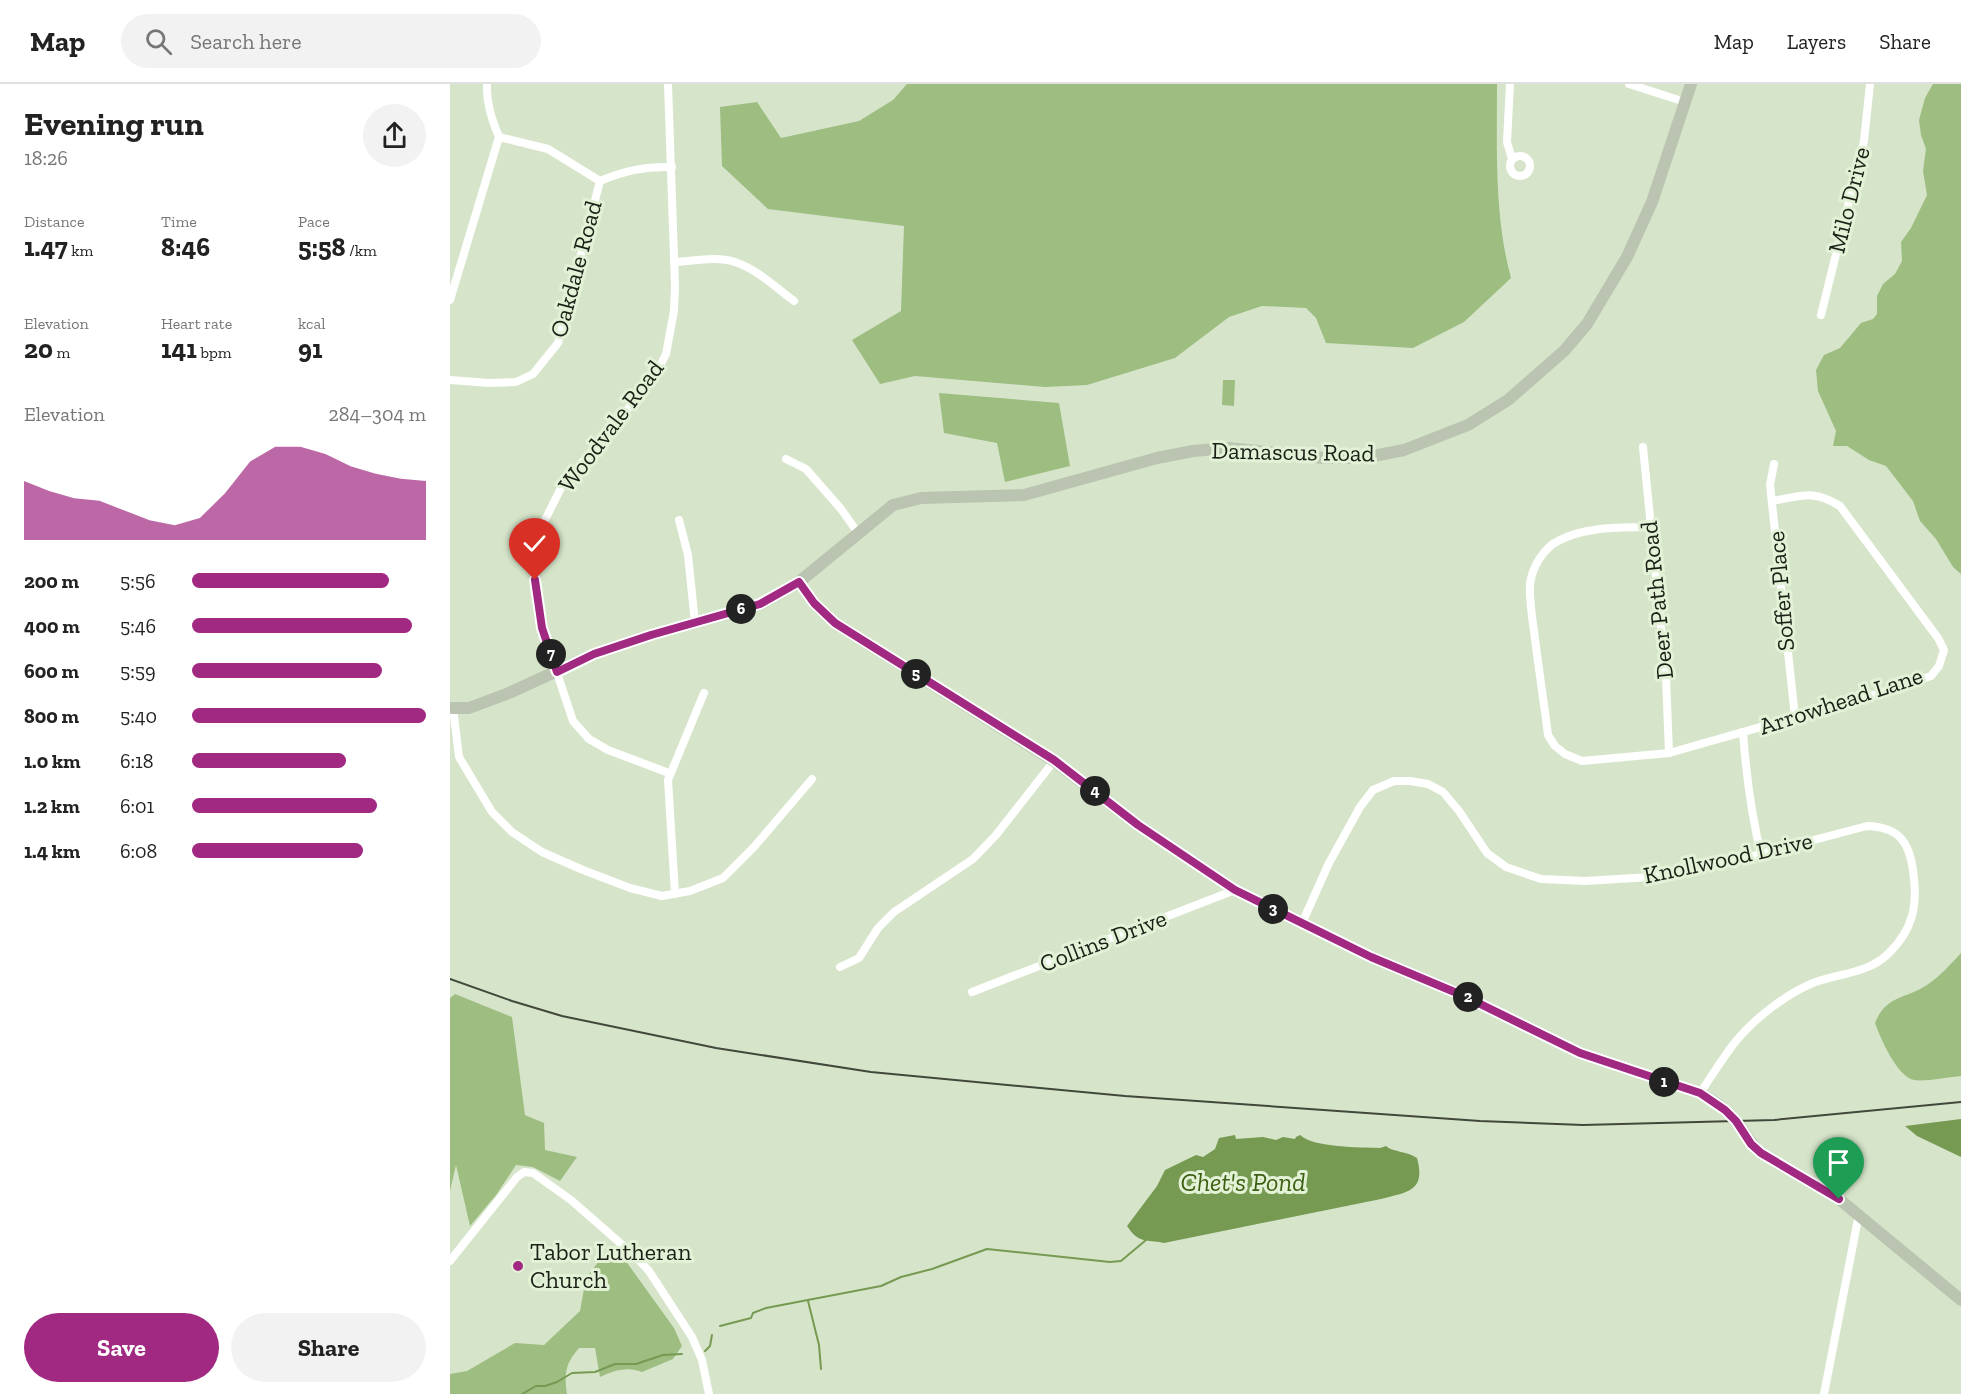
<!DOCTYPE html>
<html lang="en">
<head>
<meta charset="utf-8">
<style>
	body { margin:0; font-family:"Zilla Slab",serif; background:#f2f2f2; color:#222; height:100vh; display:flex; flex-direction:column; font-size:22px; white-space:nowrap }
	* { box-sizing:border-box; margin:0 }
	p { font-size:20px; color:#767676 }
	.icon { flex:none; width:33px; height:33px; fill:none; stroke:currentColor; stroke-width:2; stroke-linecap:round; stroke-linejoin:round }
	.map { position:relative; flex:1; overflow:hidden }
	.sheet { display:flex; flex-direction:column; background:#fff; width:450px }
	.sheet>* { flex:none }
	.pin { position:absolute; display:grid; place-items:center; width:51px; height:51px; color:#fff; margin:-62px -26px; border-radius:50% 50% 50% 0; rotate:-45deg; box-shadow:0 0 6px #0007 }
	.pin .icon { rotate:45deg }
	.km { position:absolute; width:30px; height:30px; margin:-15px; border-radius:50%; background:#222; color:#fff; font-size:16px; line-height:30px; text-align:center }
	.round { display:grid; place-items:center; flex:none; width:63px; height:63px; border-radius:32px; background:#f2f2f2 }
	.head { display:flex; align-items:center; justify-content:space-between; height:102px; padding:0 24px }
	h1 { font-size:33px; font-weight:800; line-height:45px }
	.metrics { display:grid; grid-template-columns:repeat(3,1fr); gap:9px; height:102px; padding:6px 24px }
	.metrics div { display:grid; align-content:center }
	.metrics b { font-size:26px; font-weight:800 }
	.metrics small { font-size:16px; font-weight:400 }
	.metrics p { font-size:16px }
	.chart { height:168px; padding:12px 24px }
	.chart p { display:flex; justify-content:space-between }
	.chart svg { width:100%; height:108px; margin-top:6px; fill:#a12981; opacity:.7 }
	.action { display:flex; gap:12px; margin-top:auto; padding:12px 24px }
	.action a { flex:1; height:69px; border-radius:36px; background:#a12981; color:#fff; font-size:24px; font-weight:800; line-height:69px; text-align:center }
	.action a+a { background:#f2f2f2; color:#222 }
	ul { padding:0 24px; list-style:none; font-size:20px }
	li { display:grid; grid-template-columns:96px 72px 1fr; align-items:center; height:45px }
	li i { height:15px; border-radius:8px; background:#a12981 }
	header { display:flex; align-items:center; gap:36px; box-sizing:border-box; height:84px; padding:0 30px; background:#fff; border-bottom:2px solid #e0e0e0 }
	header strong { font-size:28px }
	nav { display:flex; gap:33px; margin-inline-start:auto; font-size:21px }
	.search { width:420px; height:54px; background:#f2f2f2; display:flex; align-items:center; gap:15px; box-sizing:border-box; padding:0 21px; border-radius:33px; color:#767676; font-size:22px }
	main { display:flex; flex:1; min-height:0 }
	.map>svg:first-child { display:block }
	.green { fill:#9dbd81 }
	.water { fill:#769a52 }
	.lines { fill:none; stroke-linecap:round; stroke-linejoin:round }
	.stream { stroke:#769a52; stroke-width:2 }
	.street { stroke:#fff; stroke-width:8 }
	.secondary { stroke:#bac4b0; stroke-width:12 }
	.rail { stroke:#41483b; stroke-width:2 }
	.route-casing { stroke:#fff; stroke-width:12 }
	.route { stroke:#a12981; stroke-width:8 }
	.poi-dot { fill:#a12981; stroke:#e3f2d7; stroke-width:2 }
	.labels { text-anchor:middle; stroke-width:6; stroke-linejoin:round; paint-order:stroke }
	.street-label { font-size:24px; fill:#1b2016; stroke:#e3f2d7 }
	.poi-label { font-size:24px; fill:#1b2016; stroke:#e3f2d7; text-anchor:start }
	.water-label { font-size:26px; font-style:italic; fill:#3d5f12; stroke:#e3f2d7 }
</style>
</head>
<body>
<header>
<strong>Map</strong>
<div class="search"><svg class="icon" aria-label="search" viewBox="0 0 24 24"><circle cx="10" cy="10" r="6"/><path d="M15 15l6 6"/></svg>Search here</div>
<nav><a>Map</a><a>Layers</a><a>Share</a></nav>
</header>
<main>
<section class="sheet">
<div class="head"><div><h1>Evening run</h1><p>18:26</p></div><a class="round"><svg class="icon" aria-label="share" viewBox="0 0 24 24"><path d="M12 15V3M7 8l5-5 5 5M5 13v7h14v-7"/></svg></a></div>
<div class="metrics">
<div><p>Distance</p><b>1.47<small> km</small></b></div>
<div><p>Time</p><b>8:46</b></div>
<div><p>Pace</p><b>5:58<small> /km</small></b></div>
</div>
<div class="metrics">
<div><p>Elevation</p><b>20<small> m</small></b></div>
<div><p>Heart rate</p><b>141<small> bpm</small></b></div>
<div><p>kcal</p><b>91</b></div>
</div>
<div class="chart"><p><span>Elevation</span>284–304 m</p>
<svg viewBox="0 0 160 44" preserveAspectRatio="none"><path d="M0 44V20L10 24L20 27L30 28L40 32L50 36L60 38L70 35L80 25L90 12L100 6L110 6L120 9L130 14L140 17L150 19L160 20V44z"/></svg>
</div>
<ul>
<li><b>200 m</b>5:56<i style="width:84%"></i></li>
<li><b>400 m</b>5:46<i style="width:94%"></i></li>
<li><b>600 m</b>5:59<i style="width:81%"></i></li>
<li><b>800 m</b>5:40<i style="width:100%"></i></li>
<li><b>1.0 km</b>6:18<i style="width:66%"></i></li>
<li><b>1.2 km</b>6:01<i style="width:79%"></i></li>
<li><b>1.4 km</b>6:08<i style="width:73%"></i></li>
</ul>
<div class="action"><a>Save</a><a>Share</a></div>
</section>
<div class="map">
<svg width="1511" height="1310" viewBox="0 0 1511 1310">
	<rect width="100%" height="100%" fill="#d6e5ca"/>
	<g class="green">
		<path d="M 457,0 L 1047,0 C 1047,64 1044,132 1061,194 L 1014,238 L 963,264 L 876,259 L 866,234 L 856,224 L 812,222 L 779,233 L 725,274 L 637,301 L 595,303 L 465,292 L 430,300 L 402,256 L 451,227 L 454,142 L 318,125 L 272,82 L 270,23 L 307,18 L 331,54 L 409,37 L 443,16 Z"/>
		<polygon points="1483,0 1511,0 1511,490 1503,483 1486,455 1470,437 1463,417 1436,382 1419,376 1397,362 1383,362 1386,347 1368,307 1366,286 1374,271 1390,264 1411,239 1423,235 1427,230 1427,212 1433,200 1445,190 1452,177 1451,158 1461,144 1477,111 1473,87 1476,65 1471,51 1469,36 1475,14"/>
		<polygon points="773,296 785,296 784,322 772,321"/>
		<polygon points="489,309 609,319 620,382 555,398 547,359 494,349"/>
		<path d="M 1511,869 L 1511,992 C 1499,993 1474,998 1464,996 C 1447,993 1430,953 1425,939 C 1436,911 1456,915 1477,901 C 1489,893 1501,880 1511,869 Z"/>
		<polygon points="5,910 62,933 75,1031 94,1039 95,1066 127,1073 110,1097 83,1083 66,1081 46,1111 20,1142 6,1081 0,1107 0,914"/>
		<path d="M 159,1164 L 170,1169 L 224,1244 L 232,1262 L 223,1275 L 192,1288 C 177,1282 163,1287 150,1293 L 145,1264 L 129,1264 C 115,1280 114,1290 117,1310 L 0,1310 L 0,1290 L 17,1287 L 65,1259 L 94,1261 L 130,1227 L 136,1194 Z"/>
	</g>
	<g class="water">
		<polygon points="1511,1035 1511,1073 1467,1052 1455,1042"/>
		<path d="M 785,1051 L 786,1055 L 813,1053 L 826,1056 L 833,1053 L 845,1055 L 846,1053 L 850,1051 C 864,1064 910,1063 930,1064 L 936,1062 C 942,1068 957,1067 967,1074 C 976,1107 958,1108 931,1115 L 714,1159 C 695,1155 689,1160 677,1142 L 707,1102 L 715,1086 L 746,1071 L 753,1073 L 765,1065 L 769,1054 Z"/>
	</g>
	<g class="lines">
		<g class="stream">
			<polyline points="358,1217 369,1261 371,1285"/>
			<polyline points="270,1242 301,1234 303,1229 316,1224 431,1202 451,1193 482,1185 537,1165 660,1178 671,1177 696,1156"/>
			<polyline points="255,1267 260,1262 262,1251"/>
			<polyline points="72,1310 86,1302 95,1302 107,1298 122,1289 145,1288 165,1280 186,1280 213,1271 232,1270"/>
		</g>
		<g class="street">
			<polyline points="218,0 225,202 224,227 216,270 204,294 112,402 95,436 86,475 85,496 92,544 123,637 139,655 158,666 219,689"/>
			<polyline points="1060,0 1057,58 1062,75"/>
			<polyline points="1179,0 1235,18"/>
			<polyline points="49,53 98,65 150,97"/>
			<circle cx="1070" cy="82" r="10"/>
			<path d="M 224,178 C 244,177 266,172 285,178 C 307,185 326,204 344,217"/>
			<path d="M 0,216 L 49,53 C 42,36 36,19 37,0"/>
			<polyline points="1371,231 1414,57 1420,0"/>
			<path d="M 0,296 L 39,299 L 66,298 L 83,290 L 108,259 L 150,97 C 174,87 195,82 222,83"/>
			<polyline points="1193,363 1216,593 1219,669"/>
			<polyline points="336,375 356,385 391,425 408,449"/>
			<polyline points="1324,380 1320,401 1345,633"/>
			<polyline points="229,436 238,471 245,539"/>
			<path d="M 1200,443 C 1170,444 1137,442 1110,456 C 1094,463 1082,483 1080,500 C 1079,518 1083,538 1085,555 C 1089,587 1094,619 1098,651 L 1105,662 L 1115,670 L 1132,677 L 1219,669 L 1427,610 L 1481,592 L 1489,582 L 1494,566 L 1488,554 L 1390,422 C 1363,405 1352,412 1322,417"/>
			<polyline points="3,624 9,673 42,728 62,748 92,768 133,786 180,804 212,812 240,807 273,794 304,763 362,695"/>
			<path d="M 1293,648 C 1296,689 1301,730 1311,770"/>
			<polyline points="225,810 218,696 254,609"/>
			<path d="M 852,839 L 879,779 L 910,723 L 923,706 L 944,697 L 960,697 L 978,700 L 993,708 L 1009,727 L 1037,769 L 1056,783 L 1091,795 L 1135,797 L 1201,793 L 1280,778 L 1417,742 C 1448,743 1459,757 1463,786 C 1468,820 1464,845 1438,870 C 1417,890 1389,889 1363,899 C 1336,910 1304,935 1286,957 C 1273,973 1262,992 1250,1009"/>
			<polyline points="390,883 409,874 428,844 444,828 523,775 546,751 604,677"/>
			<polyline points="522,908 785,806"/>
			<polyline points="0,1177 67,1093 74,1088 83,1089 121,1116 185,1172 199,1187 242,1253 252,1276 259,1310"/>
			<polyline points="1374,1310 1409,1130"/>
		</g>
		<g class="secondary">
			<path d="M 349,498 L 364,519 L 385,539 L 604,677 L 688,741 L 785,806 L 921,873 L 1014,912 L 1130,969 L 1250,1009 C 1263,1017 1275,1024 1284,1035 C 1294,1046 1299,1059 1311,1069 L 1389,1115 L 1511,1216"/>
			<polyline points="0,624 19,624 59,609 144,570 201,551 311,520 349,498 443,421 471,414 574,411 707,374 743,367 778,364 874,374 913,374 954,366 1018,341 1058,316 1114,267 1137,240 1177,173 1202,118 1241,0"/>
		</g>
		<polyline class="rail" points="0,895 62,917 112,932 266,964 421,988 675,1012 1030,1037 1133,1041 1324,1036 1511,1018"/>
	</g>
	<g class="lines">
		<g class="route-casing">
			<polyline id="route" points="85,496 92,544 107,588 144,570 201,551 310,520 349,498 364,519 385,539 604,676 688,741 785,806 921,873 1014,912 1130,969 1250,1009 1275,1026 1286,1037 1301,1060 1311,1069 1389,1115"/>
		</g>
		<use href="#route" class="route"/>
	</g>
	<circle class="poi-dot" cx="68" cy="1182" r="6"/>
	<g class="labels">
		<g class="street-label">
			<text transform="translate(1399 116) rotate(-76)" y="8">Milo Drive</text>
			<text transform="translate(126 185) rotate(-75)" y="8">Oakdale Road</text>
			<text transform="translate(161 342) rotate(-53)" y="8">Woodvale Road</text>
			<text transform="translate(843 368) rotate(1)" y="8">Damascus Road</text>
			<text transform="translate(1331 507) rotate(-95)" y="8">Soffer Place</text>
			<text transform="translate(1207 516) rotate(-96)" y="8">Deer Path Road</text>
			<text transform="translate(1391 617) rotate(-18)" y="8">Arrowhead Lane</text>
			<text transform="translate(1278 774) rotate(-12)" y="8">Knollwood Drive</text>
			<text transform="translate(653 857) rotate(-21)" y="8">Collins Drive</text>
		</g>
		<g class="poi-label">
			<text x="80" y="1176">Tabor Lutheran<tspan x="80" dy="28">Church</tspan></text>
		</g>
		<g class="water-label">
			<text x="793" y="1107">Chet's Pond</text>
		</g>
	</g>
</svg>
<div class="pin" style="left:1389px;top:1115px;background:#1e9e55"><svg class="icon" aria-label="arrive" viewBox="0 0 24 24"><path d="M6 21V4h12l-3 4 3 4H6"/></svg></div>
<div class="pin" style="left:85px;top:496px;background:#d93025"><svg class="icon" aria-label="check" viewBox="0 0 24 24"><path d="M5 12l5 5 9-10"/></svg></div>
<b class="km" style="left:1214px;top:998px">1</b>
<b class="km" style="left:1018px;top:913px">2</b>
<b class="km" style="left:823px;top:825px">3</b>
<b class="km" style="left:645px;top:707px">4</b>
<b class="km" style="left:466px;top:590px">5</b>
<b class="km" style="left:291px;top:525px">6</b>
<b class="km" style="left:101px;top:570px">7</b>
</div>
</main>
</body>
</html>
